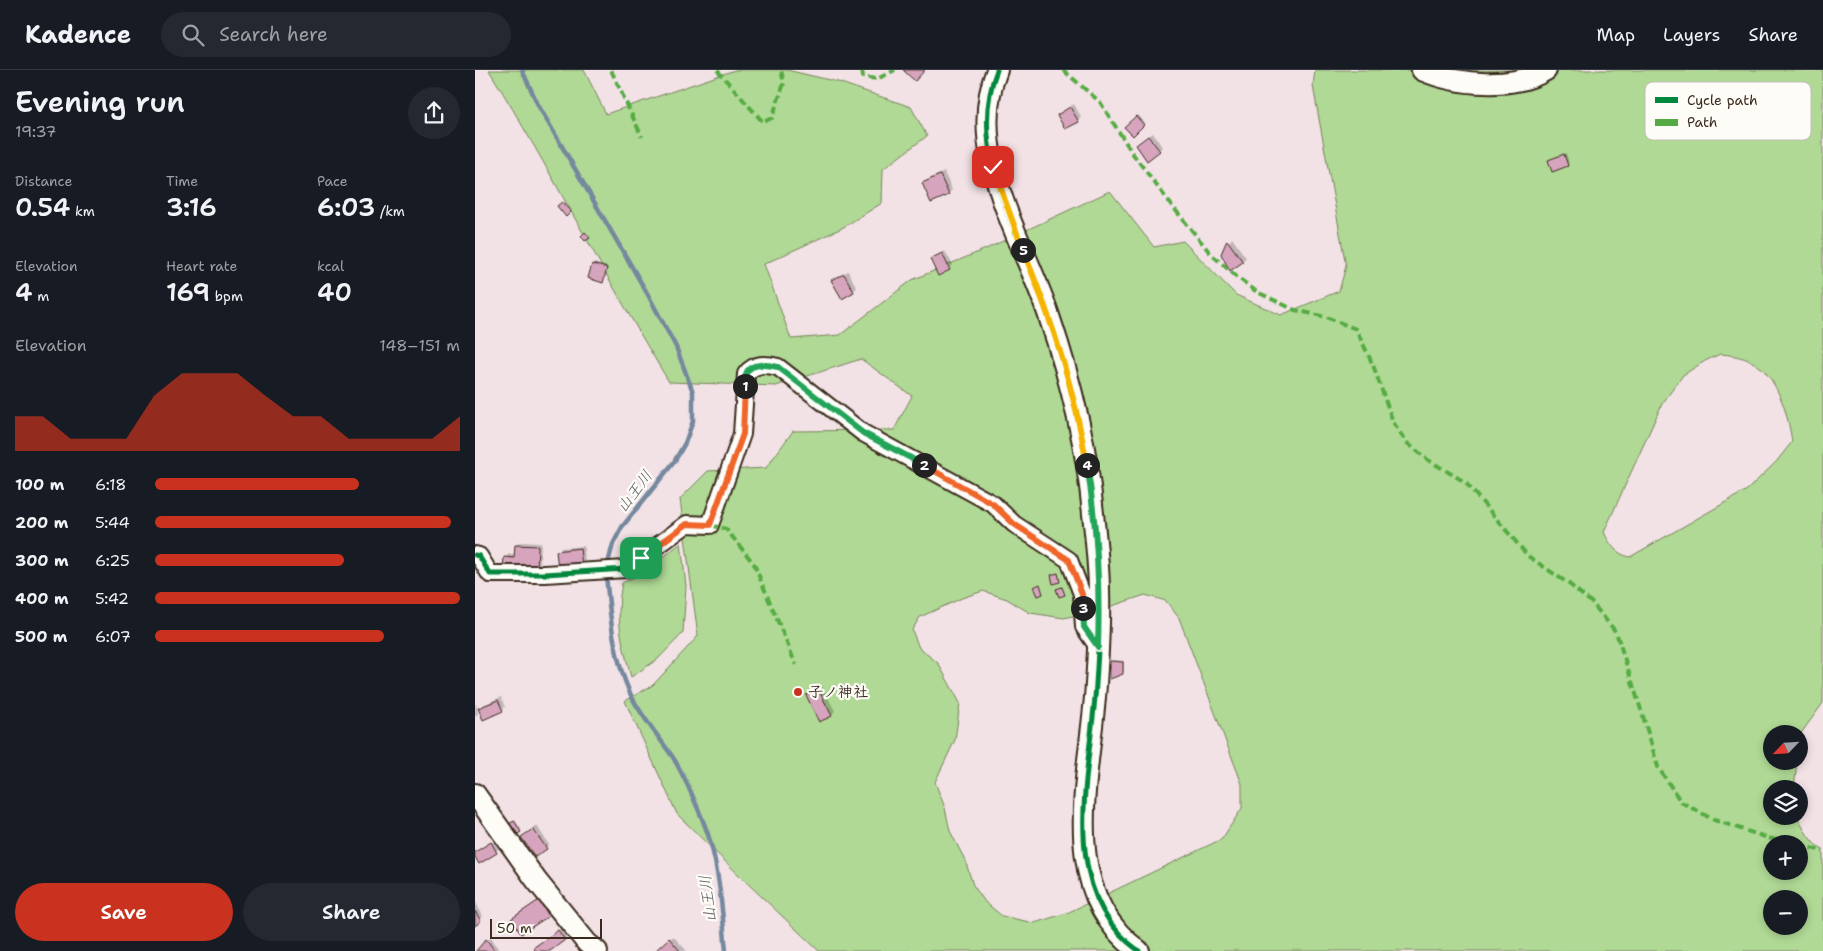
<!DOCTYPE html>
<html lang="en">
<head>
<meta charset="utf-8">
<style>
	body { margin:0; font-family:"Shantell Sans","Klee One",sans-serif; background:#242831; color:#f1f3f6; height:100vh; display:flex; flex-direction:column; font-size:19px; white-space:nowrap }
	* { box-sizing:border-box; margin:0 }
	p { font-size:16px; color:#9ea1a6 }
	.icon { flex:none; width:28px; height:28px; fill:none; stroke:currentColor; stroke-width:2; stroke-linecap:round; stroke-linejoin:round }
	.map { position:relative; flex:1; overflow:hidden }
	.details { display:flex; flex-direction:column; background:#171b24; width:475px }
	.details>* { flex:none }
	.needle { width:32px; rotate:245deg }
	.tools { position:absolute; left:1288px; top:655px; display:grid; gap:10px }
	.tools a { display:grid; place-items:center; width:45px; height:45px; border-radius:50%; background:#171b24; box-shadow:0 2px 8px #0003; font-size:25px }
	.scale { position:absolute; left:15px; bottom:12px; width:112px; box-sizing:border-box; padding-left:5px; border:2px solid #3b2a1e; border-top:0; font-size:14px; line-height:18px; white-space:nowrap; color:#3b2a1e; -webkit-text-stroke:4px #fdfcf7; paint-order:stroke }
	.pin { position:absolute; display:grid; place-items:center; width:42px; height:42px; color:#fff; margin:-21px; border-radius:10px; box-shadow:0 2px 8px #0006 }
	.km { position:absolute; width:25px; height:25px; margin:-12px; border-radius:50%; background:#222; color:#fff; font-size:14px; line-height:25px; text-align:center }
	.round { display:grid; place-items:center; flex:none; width:52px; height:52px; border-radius:26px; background:#242831 }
	.head { display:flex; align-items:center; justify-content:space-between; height:85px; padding:0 15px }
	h1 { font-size:28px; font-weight:600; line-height:38px }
	.figures { display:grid; grid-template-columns:repeat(3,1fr); gap:8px; height:85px; padding:5px 15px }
	.figures div { display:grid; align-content:center }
	.figures b { font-size:25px; font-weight:600 }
	.figures small { font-size:14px; font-weight:400 }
	.figures p { font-size:14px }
	.chart { height:140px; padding:10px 15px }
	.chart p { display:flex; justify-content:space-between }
	.chart svg { width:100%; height:90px; margin-top:5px; fill:#c8321e; opacity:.7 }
	.primary-button { display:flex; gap:10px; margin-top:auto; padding:10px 15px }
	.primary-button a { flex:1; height:58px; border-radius:30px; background:#c8321e; color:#fff; font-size:20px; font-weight:600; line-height:58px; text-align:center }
	.primary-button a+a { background:#242831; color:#f1f3f6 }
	ul { padding:0 15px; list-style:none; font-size:16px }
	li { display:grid; grid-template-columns:80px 60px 1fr; align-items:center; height:38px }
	li i { height:12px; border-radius:6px; background:#c8321e }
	header { display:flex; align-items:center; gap:30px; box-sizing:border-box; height:70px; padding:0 25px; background:#171b24; border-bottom:1px solid #363941 }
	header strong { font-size:24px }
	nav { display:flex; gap:28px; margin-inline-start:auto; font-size:18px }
	.search { width:350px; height:45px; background:#242831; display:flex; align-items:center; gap:12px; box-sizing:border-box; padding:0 18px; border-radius:28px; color:#9ea1a6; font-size:19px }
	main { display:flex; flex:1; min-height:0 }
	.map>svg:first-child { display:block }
	.green { fill:#b0d995; stroke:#76825a; fill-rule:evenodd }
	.shadow { fill:#0003 }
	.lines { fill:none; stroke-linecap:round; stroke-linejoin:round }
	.stream { stroke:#74889e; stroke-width:4.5 }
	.building { fill:#d7a4be; stroke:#3b2a1e }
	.minor-casing { stroke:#3b2a1e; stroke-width:20 }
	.tertiary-casing { stroke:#3b2a1e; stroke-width:24 }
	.minor { stroke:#fdfcf7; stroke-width:16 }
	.tertiary { stroke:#fdfcf7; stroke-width:20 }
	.quiet { stroke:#55ab43; stroke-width:4; stroke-dasharray:8 4; stroke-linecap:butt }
	.cycleway-casing { stroke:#fdfcf7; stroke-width:8 }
	.cycleway { stroke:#00873e; stroke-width:5 }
	.split-1-casing { stroke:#fff; stroke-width:10 }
	.split-2-casing { stroke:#fff; stroke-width:10 }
	.split-3-casing { stroke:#fff; stroke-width:10 }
	.split-4-casing { stroke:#fff; stroke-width:10 }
	.split-5-casing { stroke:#fff; stroke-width:10 }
	.split-6-casing { stroke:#fff; stroke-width:10 }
	.split-1 { stroke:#f0652b; stroke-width:6 }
	.split-2 { stroke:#22a559; stroke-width:6 }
	.split-3 { stroke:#f0652b; stroke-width:6 }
	.split-4 { stroke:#22a559; stroke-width:6 }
	.split-5 { stroke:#f5b400; stroke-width:6 }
	.split-6 { stroke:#f5b400; stroke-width:6 }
	.poi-dot { fill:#c8321e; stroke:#fdfcf7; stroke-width:2 }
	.labels { text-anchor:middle; stroke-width:4.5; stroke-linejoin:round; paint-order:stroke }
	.poi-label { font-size:15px; font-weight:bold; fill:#3b2a1e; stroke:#fdfcf7; text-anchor:start }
	.water-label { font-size:16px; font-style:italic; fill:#58595e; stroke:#fdfcf7 }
	.key { fill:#fdfcf7; stroke:#c3bdb6; stroke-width:1 }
	.key-label { font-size:14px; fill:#3b2a1e }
</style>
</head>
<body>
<header>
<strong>Kadence</strong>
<div class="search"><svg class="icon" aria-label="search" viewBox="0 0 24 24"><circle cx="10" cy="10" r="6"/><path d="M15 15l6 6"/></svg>Search here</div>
<nav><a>Map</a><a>Layers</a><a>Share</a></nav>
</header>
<main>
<section class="details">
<div class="head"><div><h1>Evening run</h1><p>19:37</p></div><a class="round"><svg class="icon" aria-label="share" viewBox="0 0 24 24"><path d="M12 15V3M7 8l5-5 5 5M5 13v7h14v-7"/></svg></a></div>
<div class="figures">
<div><p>Distance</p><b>0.54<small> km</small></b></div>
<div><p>Time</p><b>3:16</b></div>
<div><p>Pace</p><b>6:03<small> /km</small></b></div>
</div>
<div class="figures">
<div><p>Elevation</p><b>4<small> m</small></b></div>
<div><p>Heart rate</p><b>169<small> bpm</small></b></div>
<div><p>kcal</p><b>40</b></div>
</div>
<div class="chart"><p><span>Elevation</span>148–151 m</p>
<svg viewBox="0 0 160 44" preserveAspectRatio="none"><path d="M0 44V27L10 27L20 38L30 38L40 38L50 17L60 6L70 6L80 6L90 17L100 27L110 27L120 38L130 38L140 38L150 38L160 27V44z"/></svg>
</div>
<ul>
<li><b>100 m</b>6:18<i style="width:67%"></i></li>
<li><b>200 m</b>5:44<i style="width:97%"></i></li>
<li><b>300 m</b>6:25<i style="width:62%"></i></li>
<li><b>400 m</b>5:42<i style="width:100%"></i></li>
<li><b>500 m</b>6:07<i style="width:75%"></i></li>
</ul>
<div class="primary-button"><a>Save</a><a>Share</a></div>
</section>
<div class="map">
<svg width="1348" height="881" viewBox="0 0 1348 881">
	<rect width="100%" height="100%" fill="#f2e2e6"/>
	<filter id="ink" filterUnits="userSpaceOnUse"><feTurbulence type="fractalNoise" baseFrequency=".02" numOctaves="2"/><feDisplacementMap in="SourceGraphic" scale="10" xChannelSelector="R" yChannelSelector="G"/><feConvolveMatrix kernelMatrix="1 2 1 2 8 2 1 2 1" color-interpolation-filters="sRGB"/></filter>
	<g filter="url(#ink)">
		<g class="green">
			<path d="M 14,0 L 109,0 L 131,44 L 260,0 L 312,0 L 363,12 L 436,37 L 452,66 L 408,99 L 407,133 L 367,158 L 289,194 L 316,269 L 365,265 L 437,210 L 513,178 L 635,121 L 679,177 L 708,171 L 761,225 L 806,245 L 864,221 L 871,196 L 838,16 L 840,0 L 1348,0 L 1348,633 L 1324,666 L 1324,672 L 1324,664 L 1296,664 L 1296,691 L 1322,691 L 1319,719 L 1296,719 L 1296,746 L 1322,746 C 1328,758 1336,774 1348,780 L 1348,881 L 344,881 L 268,809 L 202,744 L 150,631 L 178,615 L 223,566 L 205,429 L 233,401 L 291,398 L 318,361 L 419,360 L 437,326 L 386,289 L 301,316 L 194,312 C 131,209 77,102 14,0 ZM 1245,284 C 1261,285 1280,289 1291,303 C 1306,320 1314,350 1317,372 L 1301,392 L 1272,420 L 1155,487 C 1141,484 1135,475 1129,462 L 1187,334 L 1208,305 L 1230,291 ZM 508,521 L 532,529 L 555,543 L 589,548 L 628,539 L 670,525 L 691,531 L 704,548 L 767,714 L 767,738 L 747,769 L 592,843 L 559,853 L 527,846 L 510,832 L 498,815 L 490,790 L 475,761 L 470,738 L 460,712 L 480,670 L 485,633 L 463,593 L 444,578 L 437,560 L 445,547 L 487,528 ZM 1296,774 L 1324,774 L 1324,801 L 1296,801 ZM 1296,829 L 1324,829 L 1324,856 L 1296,856 Z"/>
			<path d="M 206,473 L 211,516 L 208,563 L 183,589 L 156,607 C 147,572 140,549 147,513 L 168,503 Z"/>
		</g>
		<g class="shadow">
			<polygon points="599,34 606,47 603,51 583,45"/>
			<polygon points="663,45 670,53 658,64 651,57"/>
			<polygon points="678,63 687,77 684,80 666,72"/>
			<polygon points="1091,83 1094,93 1078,100 1074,90"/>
			<polygon points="469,102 477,120 473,124 448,113 452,110"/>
			<polygon points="89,131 97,140 91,145 84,136"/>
			<polygon points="757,168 771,188 767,191 747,184"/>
			<polygon points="470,181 478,195 464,204 456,190"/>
			<polygon points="119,193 133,197 128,211 118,194"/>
			<polygon points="373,201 382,218 378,221 358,210"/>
			<polygon points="45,472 66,473 65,496 61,499 30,488 34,484 41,484 41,475"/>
			<polygon points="109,476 110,491 107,494 83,482 86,478"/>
			<polygon points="637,590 649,591 649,601 647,602 636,592"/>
			<polygon points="347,616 360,641 356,645 332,626"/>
			<polygon points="26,627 30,637 27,640 5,638 8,635"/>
			<polygon points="1,634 3,644 0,646 0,635"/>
			<polygon points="40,750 46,759 45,761 32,755"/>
			<polygon points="62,756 74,775 71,778 52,764"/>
			<polygon points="20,770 25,778 5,792 0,783"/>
			<polygon points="68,828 77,842 74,845 38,849"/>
			<polygon points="0,831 8,846 0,854"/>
			<polygon points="87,857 93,866 90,869 73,881 59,881 64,874"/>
			<polygon points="198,866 212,881 181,881"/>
			<polygon points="16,867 25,881 3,881 12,870"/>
		</g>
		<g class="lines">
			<g class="stream">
				<polyline points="47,0 63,35 172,223 201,277 218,322 218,351 210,373 199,392 147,457 138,474 132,497"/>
				<path d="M 131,505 C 135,544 138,586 155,623 C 164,644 186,669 199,689 C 210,708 220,731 228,751 C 244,788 247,840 251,881"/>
			</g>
		</g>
		<g class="building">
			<polygon points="428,0 450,0 440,11"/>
			<polygon points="595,37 604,52 590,59 582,45"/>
			<polygon points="661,46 669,55 658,66 649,57"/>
			<polygon points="673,66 685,81 672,91 661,75"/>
			<polygon points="1089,84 1093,96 1077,102 1073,90"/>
			<polygon points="465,105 474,125 456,133 447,113"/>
			<polygon points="87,132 96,142 91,147 82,136"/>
			<polygon points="110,162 115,168 110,171 106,166"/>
			<polygon points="752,170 768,192 755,201 746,184"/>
			<polygon points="467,183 475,200 463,206 455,189"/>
			<polygon points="117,194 132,198 128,213 113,208"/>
			<polygon points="369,204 379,222 367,229 356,210"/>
			<polygon points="40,475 63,476 62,501 28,499 29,487 39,488"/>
			<polygon points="105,478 107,496 83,498 81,481"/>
			<polygon points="583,503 585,512 578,514 576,505"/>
			<polygon points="565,514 568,524 563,526 559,517"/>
			<polygon points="587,517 590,525 584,527 581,519"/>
			<polygon points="635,591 648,592 648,604 635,609"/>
			<polygon points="343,619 357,646 344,652 331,625"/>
			<polygon points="23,630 28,641 8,650 3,638"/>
			<polygon points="39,751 46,762 36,768 29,757"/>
			<polygon points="58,759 72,779 60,787 46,767"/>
			<polygon points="16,772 22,783 4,794 0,787 0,782"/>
			<polygon points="64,830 74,846 46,864 36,849"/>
			<polygon points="0,841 6,851 0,856"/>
			<polygon points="83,860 90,870 75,881 61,881 58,878"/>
			<polygon points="194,868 205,881 180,881"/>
			<polygon points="11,869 20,881 1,881"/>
		</g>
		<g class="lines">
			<g class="minor-casing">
				<path id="minor" d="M 0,485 L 4,486 L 15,504 L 70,504 L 151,499 L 212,454 L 235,455 L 267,364 L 271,304 C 279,293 291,294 303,297 L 388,363 L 518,434 L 539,454 L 594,490 L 607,524 L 609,557 L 623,577"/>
			</g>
			<g class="tertiary-casing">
				<g id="tertiary">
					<path d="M 522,0 C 489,82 549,170 574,246 C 596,311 612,376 618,444 C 621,470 624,496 624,522 C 625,552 623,584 621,614 C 616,702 579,820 664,881"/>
					<path d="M 947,0 C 981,15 1039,20 1071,0"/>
					<polyline points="0,724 61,810 112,873 122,881"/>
				</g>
			</g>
			<use href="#minor" class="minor"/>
			<use href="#tertiary" class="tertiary"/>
			<g class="quiet">
				<polyline points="136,0 167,67"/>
				<polyline points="242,0 288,52 297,48 309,13 306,0"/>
				<polyline points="387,0 388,7 402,9 420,0"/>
				<polyline points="588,0 625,32 658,84 694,132 736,184 762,207 782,222 820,240 851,247 881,259 898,295 918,352 931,372 953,390 990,412 1053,486 1094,514 1117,533 1141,562 1168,646 1183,697 1206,732 1239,750 1293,768 1318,774"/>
				<polyline points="235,455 251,459 279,494 321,595"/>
				<polyline points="1324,775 1348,781"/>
			</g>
			<g class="cycleway-casing">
				<g id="cycleway">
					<path d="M 522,0 C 489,82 549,170 574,246 C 596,311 612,376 618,444 C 621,470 624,496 624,522 C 625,552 623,584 621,614 C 616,702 579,820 664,881"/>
					<path d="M 0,485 L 4,486 L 15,504 L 70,504 L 151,499 L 212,454 L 235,455 L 267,364 L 271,304 C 279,293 291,294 303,297 L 388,363 L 518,434 L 539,454 L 594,490 L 607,524 L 609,557 L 623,577"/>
				</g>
			</g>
			<use href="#cycleway" class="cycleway"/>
		</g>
	</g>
	<g class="lines" filter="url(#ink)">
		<g class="split-1-casing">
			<polyline id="split-1" points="166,488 212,454 235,455 268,364 270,316"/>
		</g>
		<g class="split-2-casing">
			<path id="split-2" d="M 270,316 C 270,313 270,307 271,304 C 275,291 294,295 303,297 L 388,363 L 449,395"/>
		</g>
		<g class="split-3-casing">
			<polyline id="split-3" points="449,395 518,434 539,454 594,490 607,524 608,538"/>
		</g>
		<g class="split-4-casing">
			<path id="split-4" d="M 608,538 L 609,557 L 623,577 C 625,516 622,456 612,395"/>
		</g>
		<g class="split-5-casing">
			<path id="split-5" d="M 548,180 C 578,253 599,318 612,395"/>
		</g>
		<g class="split-6-casing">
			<polyline id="split-6" points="518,97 548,180"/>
		</g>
		<use href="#split-1" class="split-1"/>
		<use href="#split-2" class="split-2"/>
		<use href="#split-3" class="split-3"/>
		<use href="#split-4" class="split-4"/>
		<use href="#split-5" class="split-5"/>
		<use href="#split-6" class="split-6"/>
	</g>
	<circle class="poi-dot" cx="323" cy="622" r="5"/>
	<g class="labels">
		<g class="poi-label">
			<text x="333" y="627">子ノ神社</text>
		</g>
		<g class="water-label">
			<text transform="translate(159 421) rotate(-53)" y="6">山王川</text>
			<text transform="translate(232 829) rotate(-97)" y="6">山王川</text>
		</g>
	</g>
	<rect x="1170" y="12" width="166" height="58" rx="8" class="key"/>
	<rect x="1180" y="27" width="23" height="6" fill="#00873e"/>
	<rect x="1180" y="49" width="23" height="7" fill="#55ab43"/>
	<g class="key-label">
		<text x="1212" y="35">Cycle path</text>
		<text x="1212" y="57">Path</text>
	</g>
</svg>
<div class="tools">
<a><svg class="needle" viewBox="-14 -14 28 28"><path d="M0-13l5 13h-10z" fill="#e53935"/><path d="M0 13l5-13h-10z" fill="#9ea1a6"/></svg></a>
<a><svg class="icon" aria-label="layers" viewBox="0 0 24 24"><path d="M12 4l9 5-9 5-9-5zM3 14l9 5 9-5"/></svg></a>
<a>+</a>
<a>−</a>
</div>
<div class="scale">50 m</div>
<div class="pin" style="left:166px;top:488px;background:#1e9e55"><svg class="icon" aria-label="arrive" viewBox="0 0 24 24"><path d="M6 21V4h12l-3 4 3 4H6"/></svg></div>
<div class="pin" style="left:518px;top:97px;background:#d93025"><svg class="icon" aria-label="check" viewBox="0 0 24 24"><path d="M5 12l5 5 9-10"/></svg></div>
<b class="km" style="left:270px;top:316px">1</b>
<b class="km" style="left:449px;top:395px">2</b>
<b class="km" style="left:608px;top:538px">3</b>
<b class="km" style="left:612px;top:395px">4</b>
<b class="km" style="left:548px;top:180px">5</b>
</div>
</main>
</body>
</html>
